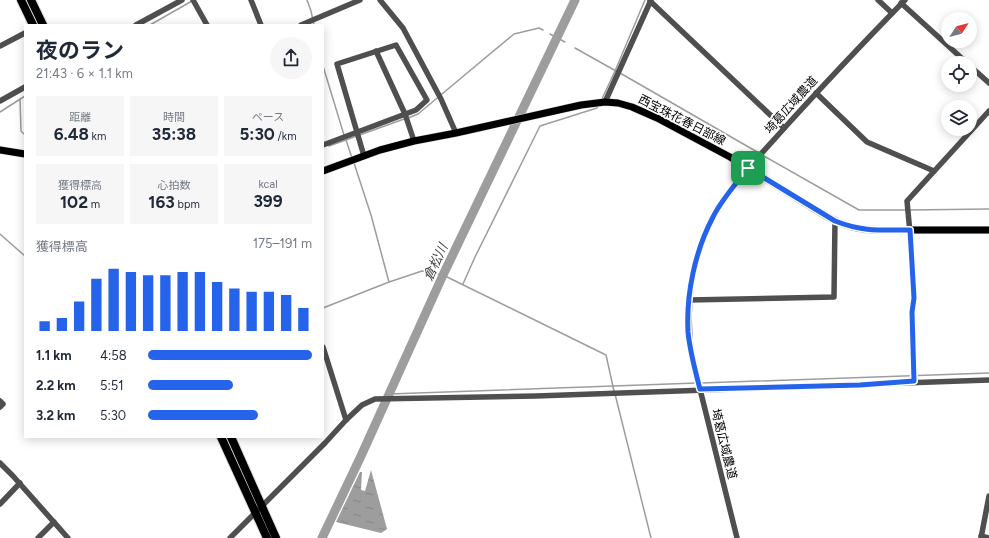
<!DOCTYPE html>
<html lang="ja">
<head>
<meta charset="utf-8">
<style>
	body { margin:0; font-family:Figtree,"Noto Sans JP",sans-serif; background:#f6f6f7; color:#1f2937; height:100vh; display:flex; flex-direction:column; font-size:15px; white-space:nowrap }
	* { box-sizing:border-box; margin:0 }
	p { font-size:13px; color:#747a83 }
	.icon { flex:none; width:22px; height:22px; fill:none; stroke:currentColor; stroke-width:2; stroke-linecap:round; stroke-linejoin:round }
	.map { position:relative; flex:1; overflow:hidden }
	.drawer { position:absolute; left:24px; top:24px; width:300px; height:414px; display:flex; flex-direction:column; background:#fff; border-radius:0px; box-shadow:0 2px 10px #0003 }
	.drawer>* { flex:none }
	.needle { width:26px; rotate:54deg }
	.controls { position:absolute; left:941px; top:12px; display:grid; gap:8px }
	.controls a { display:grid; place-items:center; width:36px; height:36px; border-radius:50%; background:#fff; box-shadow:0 2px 10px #0003; font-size:20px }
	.pin { position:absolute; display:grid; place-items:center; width:34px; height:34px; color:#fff; margin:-17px; border-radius:8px; box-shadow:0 2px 6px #0006 }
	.round { display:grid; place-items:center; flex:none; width:42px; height:42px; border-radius:21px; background:#f6f6f7 }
	.headline { display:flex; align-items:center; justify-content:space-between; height:68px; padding:0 12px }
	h1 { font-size:22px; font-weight:700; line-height:30px }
	.metrics { display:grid; grid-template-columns:repeat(3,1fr); gap:6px; height:68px; padding:4px 12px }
	.metrics div { display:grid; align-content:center; border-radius:0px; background:#f6f6f7; text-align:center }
	.metrics b { font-size:17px; font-weight:700 }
	.metrics small { font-size:11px; font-weight:400 }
	.metrics p { font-size:11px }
	.chart { height:112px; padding:8px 12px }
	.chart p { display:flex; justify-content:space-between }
	.chart svg { width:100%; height:72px; margin-top:4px; stroke:#2563eb; stroke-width:6 }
	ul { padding:0 12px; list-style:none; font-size:13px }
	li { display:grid; grid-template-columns:64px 48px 1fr; align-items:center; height:30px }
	li i { height:10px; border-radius:5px; background:#2563eb }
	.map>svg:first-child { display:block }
	.water { fill:url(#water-ripples) }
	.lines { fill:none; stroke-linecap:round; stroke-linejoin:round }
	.stream { stroke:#9d9d9d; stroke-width:1.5 }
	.river { stroke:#9d9d9d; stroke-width:9 }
	.major-casing { stroke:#dbdbdb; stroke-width:8 }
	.highway-casing { stroke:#dbdbdb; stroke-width:10 }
	.minor { stroke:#4f4f4f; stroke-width:5.5 }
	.major { stroke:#000; stroke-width:7 }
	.highway { stroke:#000; stroke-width:8 }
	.route-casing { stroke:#fff; stroke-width:8 }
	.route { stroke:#2563eb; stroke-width:5 }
	.labels { text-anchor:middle; stroke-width:3.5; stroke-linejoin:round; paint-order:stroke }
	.street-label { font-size:12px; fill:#000; stroke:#fff }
	.water-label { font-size:13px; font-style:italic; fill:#3e3e3e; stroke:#fff }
</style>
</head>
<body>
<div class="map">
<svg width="989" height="538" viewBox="0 0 989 538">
	<defs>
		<pattern id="water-ripples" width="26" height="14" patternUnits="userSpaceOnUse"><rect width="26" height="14" fill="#9d9d9d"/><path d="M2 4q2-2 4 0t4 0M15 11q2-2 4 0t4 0" fill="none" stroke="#858585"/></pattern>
	</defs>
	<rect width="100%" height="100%" fill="#fff"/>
	<polygon class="water" points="371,470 387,529 381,533 336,522 360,472 362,472 361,490 365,491"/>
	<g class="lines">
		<g class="stream">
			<polyline points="307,0 311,11 314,25"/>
			<polyline points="150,25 192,1"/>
			<polyline points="550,34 565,42"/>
			<polyline points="575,48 616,71"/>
			<polyline points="323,66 344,135"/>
			<polyline points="620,73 759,153"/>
			<polyline points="20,99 21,131 25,135"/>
			<polyline points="601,101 615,71 645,0"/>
			<polyline points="0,112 25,96"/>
			<polyline points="408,118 418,114 514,34 539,28 543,30"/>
			<polyline points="346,140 352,158"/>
			<polyline points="329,146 404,119"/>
			<polyline points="762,155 859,210 906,210"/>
			<polyline points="354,163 371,215 389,282"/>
			<polyline points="909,210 989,209"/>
			<polyline points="0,234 25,256"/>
			<polyline points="463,284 475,257 540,126 597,108 598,106"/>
			<polyline points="323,308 389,282 422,271 443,275 606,355 614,391"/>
			<polyline points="701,383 989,373"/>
			<polyline points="389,394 697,383"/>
			<polyline points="615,394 651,538"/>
		</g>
		<polyline class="river" points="322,538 361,456 443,275 575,0"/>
		<g class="major-casing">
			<g id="major">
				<polyline points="0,150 25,154"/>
				<path d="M 323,171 L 380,150 L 414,141 L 456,133 L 581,105 L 605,102 L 618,103 L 632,107 L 657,118 L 730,157 L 826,216 C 843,226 859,230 878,230 L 989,230"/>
			</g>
		</g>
		<g class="highway-casing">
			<g id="highway">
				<polyline points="21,0 33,25"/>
				<polyline points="31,0 43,25"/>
				<polyline points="221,437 267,538"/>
				<polyline points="231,437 276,538"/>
			</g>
		</g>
		<g class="minor">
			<polyline points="193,0 207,25"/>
			<polyline points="251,0 261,25"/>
			<polyline points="380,0 403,28 441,99 456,133"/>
			<polyline points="878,0 892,13"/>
			<polyline points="650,1 784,128"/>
			<polyline points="901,3 967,63"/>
			<polyline points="136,25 182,0"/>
			<polyline points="301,25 360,0"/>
			<polyline points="0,46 25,33"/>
			<polyline points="376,51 405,114 414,141"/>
			<polyline points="970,66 989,83"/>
			<polyline points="816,93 867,142 934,171"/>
			<polyline points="0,101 25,87"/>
			<polyline points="605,102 651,0"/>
			<polyline points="323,145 416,110 427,100 396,45 337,64 364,156"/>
			<polyline points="689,300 834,297 835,221"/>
			<polyline points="323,347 346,420"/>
			<polyline points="914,381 912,312 914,298 912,254 907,201 989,111"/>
			<polyline points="0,401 3,404 0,407"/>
			<polyline points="0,463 13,476 68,538"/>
			<polyline points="0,504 20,483"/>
			<polyline points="981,536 989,538"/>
			<polyline points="38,538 54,522"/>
			<polyline points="230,538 325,443 346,420 362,405 375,399 536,396 989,380"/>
			<path d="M 737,538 L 692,357 C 684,301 692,248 723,200 C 742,173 766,149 788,124 C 826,82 865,41 905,0"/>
			<polyline points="981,538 989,496"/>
		</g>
		<use href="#major" class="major"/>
		<use href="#highway" class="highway"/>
	</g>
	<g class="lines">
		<g class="route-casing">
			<path id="route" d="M 748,168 L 835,221 C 863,232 881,230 910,230 L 914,298 L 912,312 L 914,381 L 860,385 L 700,389 C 695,370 690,352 688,332 C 686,294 695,251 713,217 C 722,199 736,184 748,168 Z"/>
		</g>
		<use href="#route" class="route"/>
	</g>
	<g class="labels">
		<g class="street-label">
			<text transform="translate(791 105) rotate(-48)" y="4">埼葛広域農道</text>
			<text transform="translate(682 120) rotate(27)" y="4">西宝珠花春日部線</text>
			<text transform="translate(724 444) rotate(76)" y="4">埼葛広域農道</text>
		</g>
		<g class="water-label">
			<text transform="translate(435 262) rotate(-65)" y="5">倉松川</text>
		</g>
	</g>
</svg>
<div class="controls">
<a><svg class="needle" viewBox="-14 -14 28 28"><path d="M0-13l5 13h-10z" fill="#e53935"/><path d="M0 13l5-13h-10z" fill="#747a83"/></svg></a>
<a><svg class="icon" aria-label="locate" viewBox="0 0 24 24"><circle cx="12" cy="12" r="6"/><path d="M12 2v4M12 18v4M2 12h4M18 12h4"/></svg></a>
<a><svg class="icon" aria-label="layers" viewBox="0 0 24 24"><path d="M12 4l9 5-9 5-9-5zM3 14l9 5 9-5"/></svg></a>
</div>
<div class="pin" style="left:748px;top:168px;background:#1e9e55"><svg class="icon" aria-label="arrive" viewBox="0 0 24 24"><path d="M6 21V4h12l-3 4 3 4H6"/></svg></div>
<section class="drawer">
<div class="headline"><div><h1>夜のラン</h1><p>21:43 · 6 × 1.1 km</p></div><a class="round"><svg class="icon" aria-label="share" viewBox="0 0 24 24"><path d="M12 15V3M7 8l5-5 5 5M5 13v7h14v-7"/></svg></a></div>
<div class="metrics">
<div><p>距離</p><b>6.48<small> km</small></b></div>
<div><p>時間</p><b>35:38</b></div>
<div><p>ペース</p><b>5:30<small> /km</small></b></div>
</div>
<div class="metrics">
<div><p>獲得標高</p><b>102<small> m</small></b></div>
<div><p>心拍数</p><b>163<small> bpm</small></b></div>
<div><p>kcal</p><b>399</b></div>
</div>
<div class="chart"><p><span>獲得標高</span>175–191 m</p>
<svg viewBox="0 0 160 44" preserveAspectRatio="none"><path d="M5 44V38M15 44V36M25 44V26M35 44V12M45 44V6M55 44V8M65 44V10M75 44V10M85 44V8M95 44V8M105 44V14M115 44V18M125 44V20M135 44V20M145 44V22M155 44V30"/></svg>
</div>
<ul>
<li><b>1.1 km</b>4:58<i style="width:100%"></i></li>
<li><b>2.2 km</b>5:51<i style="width:52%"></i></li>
<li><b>3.2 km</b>5:30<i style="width:67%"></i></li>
</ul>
</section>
</div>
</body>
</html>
